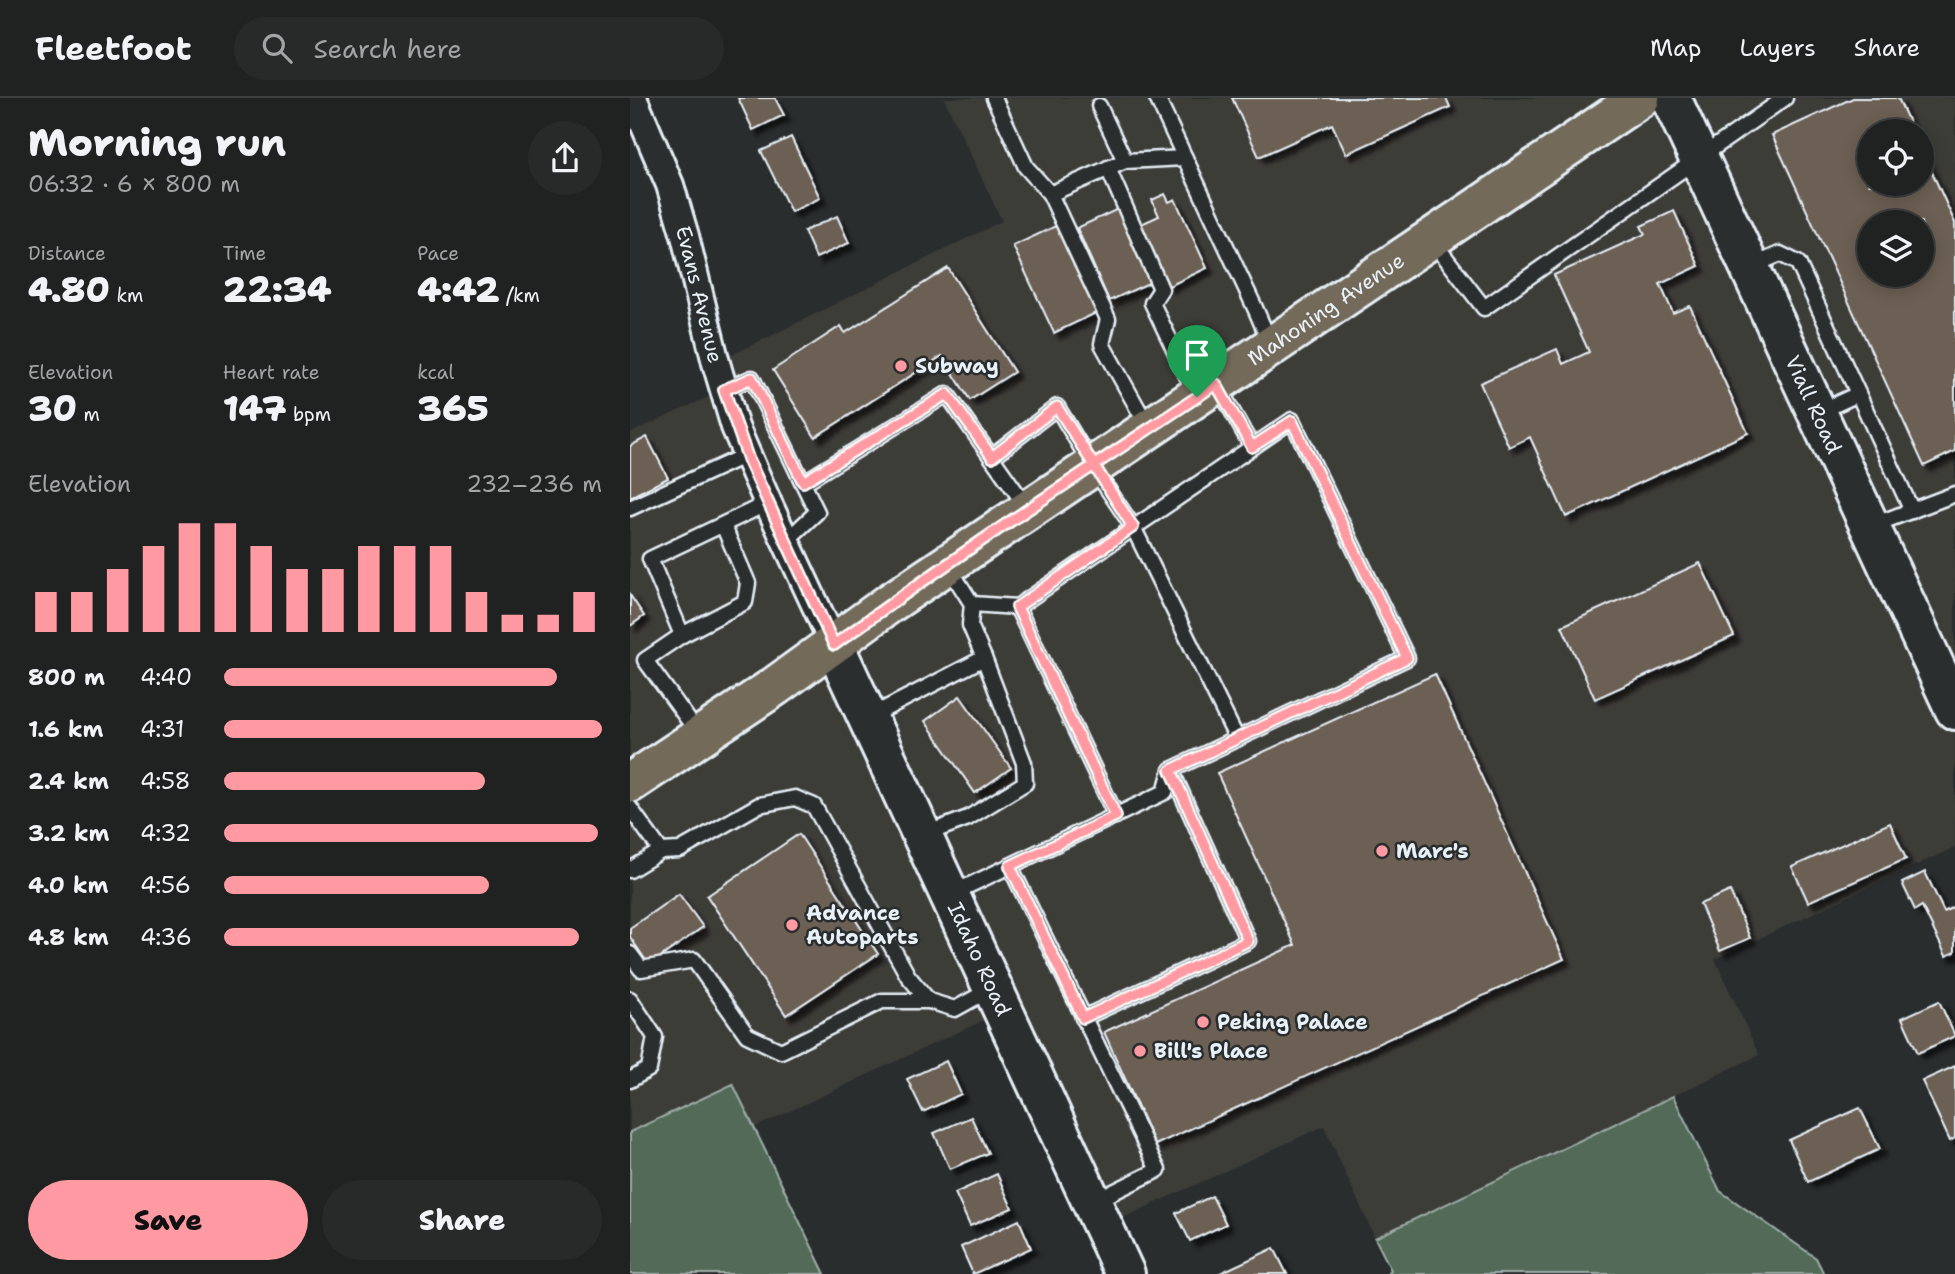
<!DOCTYPE html>
<html lang="en">
<head>
<meta charset="utf-8">
<style>
	body { margin:0; font-family:"Shantell Sans",sans-serif; background:#282a2a; color:#f1f3f6; height:100vh; display:flex; flex-direction:column; font-size:26px; white-space:nowrap }
	* { box-sizing:border-box; margin:0 }
	p { font-size:23px; color:#a2a4a5 }
	.icon { flex:none; width:38px; height:38px; fill:none; stroke:currentColor; stroke-width:2; stroke-linecap:round; stroke-linejoin:round }
	.map { position:relative; flex:1; overflow:hidden }
	.sheet { display:flex; flex-direction:column; background:#202222; width:630px }
	.sheet>* { flex:none }
	.tools { position:absolute; left:1227px; top:21px; display:grid; gap:14px }
	.tools a { display:grid; place-items:center; width:77px; height:77px; border-radius:50%; background:#202222; box-shadow:0 4px 18px #0003,0 0 0 2px #3d3f40; font-size:35px }
	.pin { position:absolute; display:grid; place-items:center; width:60px; height:60px; color:#fff; margin:-72px -30px; border-radius:50% 50% 50% 0; rotate:-45deg; box-shadow:0 0 7px #0007 }
	.pin .icon { rotate:45deg }
	.round { display:grid; place-items:center; flex:none; width:74px; height:74px; border-radius:37px; background:#282a2a }
	.overview { display:flex; align-items:center; justify-content:space-between; height:119px; padding:0 28px }
	h1 { font-size:38px; font-weight:800; line-height:52px }
	.figures { display:grid; grid-template-columns:repeat(3,1fr); gap:10px; height:119px; padding:7px 28px }
	.figures div { display:grid; align-content:center }
	.figures b { font-size:35px; font-weight:800 }
	.figures small { font-size:19px; font-weight:400 }
	.figures p { font-size:19px }
	.chart { height:196px; padding:14px 28px }
	.chart p { display:flex; justify-content:space-between }
	.chart svg { width:100%; height:126px; margin-top:7px; stroke:#ff9aa2; stroke-width:6 }
	.primary-button { display:flex; gap:14px; margin-top:auto; padding:14px 28px }
	.primary-button a { flex:1; height:80px; border-radius:42px; background:#ff9aa2; color:#111; font-size:28px; font-weight:800; line-height:80px; text-align:center }
	.primary-button a+a { background:#282a2a; color:#f1f3f6 }
	ul { padding:0 28px; list-style:none; font-size:23px }
	li { display:grid; grid-template-columns:112px 84px 1fr; align-items:center; height:52px }
	li i { height:18px; border-radius:9px; background:#ff9aa2 }
	header { display:flex; align-items:center; gap:42px; box-sizing:border-box; height:98px; padding:0 35px; background:#202222; border-bottom:2px solid #3d3f40 }
	header strong { font-size:33px }
	nav { display:flex; gap:38px; margin-inline-start:auto; font-size:24px }
	.search { width:490px; height:63px; background:#282a2a; display:flex; align-items:center; gap:18px; box-sizing:border-box; padding:0 24px; border-radius:38px; color:#a2a4a5; font-size:26px }
	main { display:flex; flex:1; min-height:0 }
	.map>svg:first-child { display:block }
	.built { fill:#3e3c39; fill-rule:evenodd }
	.green { fill:#526b59; stroke:#9daea8; stroke-width:2 }
	.building { fill:#6c5f52; stroke:#e8f1f8; stroke-width:2; fill-rule:evenodd; filter:url(#shadow) }
	.lines { fill:none; stroke-linecap:round; stroke-linejoin:round }
	.lane-casing { stroke:#e8f1f8; stroke-width:19 }
	.street-casing { stroke:#e8f1f8; stroke-width:32 }
	.secondary-casing { stroke:#e8f1f8; stroke-width:44 }
	.primary-casing { stroke:#e8f1f8; stroke-width:44 }
	.lane { stroke:#2a2d2e; stroke-width:14 }
	.street { stroke:#2a2d2e; stroke-width:26 }
	.secondary { stroke:#2a2d2e; stroke-width:38 }
	.primary { stroke:#736b5a; stroke-width:38 }
	.route-casing { stroke:#fff; stroke-width:14 }
	.route { stroke:#ff9aa2; stroke-width:9 }
	.poi-dot { fill:#ff9aa2; stroke:#2a2d2e; stroke-width:2.5 }
	.labels { text-anchor:middle; stroke-width:5; stroke-linejoin:round; paint-order:stroke }
	.street-label { font-size:21px; fill:#e8f1f8; stroke:#2a2d2e }
	.poi-label { font-size:21px; font-weight:bold; fill:#e8f1f8; stroke:#2a2d2e; text-anchor:start }
</style>
</head>
<body>
<header>
<strong>Fleetfoot</strong>
<div class="search"><svg class="icon" aria-label="search" viewBox="0 0 24 24"><circle cx="10" cy="10" r="6"/><path d="M15 15l6 6"/></svg>Search here</div>
<nav><a>Map</a><a>Layers</a><a>Share</a></nav>
</header>
<main>
<section class="sheet">
<div class="overview"><div><h1>Morning run</h1><p>06:32 · 6 × 800 m</p></div><a class="round"><svg class="icon" aria-label="share" viewBox="0 0 24 24"><path d="M12 15V3M7 8l5-5 5 5M5 13v7h14v-7"/></svg></a></div>
<div class="figures">
<div><p>Distance</p><b>4.80<small> km</small></b></div>
<div><p>Time</p><b>22:34</b></div>
<div><p>Pace</p><b>4:42<small> /km</small></b></div>
</div>
<div class="figures">
<div><p>Elevation</p><b>30<small> m</small></b></div>
<div><p>Heart rate</p><b>147<small> bpm</small></b></div>
<div><p>kcal</p><b>365</b></div>
</div>
<div class="chart"><p><span>Elevation</span>232–236 m</p>
<svg viewBox="0 0 160 44" preserveAspectRatio="none"><path d="M5 44V30M15 44V30M25 44V22M35 44V14M45 44V6M55 44V6M65 44V14M75 44V22M85 44V22M95 44V14M105 44V14M115 44V14M125 44V30M135 44V38M145 44V38M155 44V30"/></svg>
</div>
<ul>
<li><b>800 m</b>4:40<i style="width:88%"></i></li>
<li><b>1.6 km</b>4:31<i style="width:100%"></i></li>
<li><b>2.4 km</b>4:58<i style="width:69%"></i></li>
<li><b>3.2 km</b>4:32<i style="width:99%"></i></li>
<li><b>4.0 km</b>4:56<i style="width:70%"></i></li>
<li><b>4.8 km</b>4:36<i style="width:94%"></i></li>
</ul>
<div class="primary-button"><a>Save</a><a>Share</a></div>
</section>
<div class="map">
<svg width="1325" height="1176" viewBox="0 0 1325 1176">
	<defs>
		<filter id="shadow"><feDropShadow dx="6" dy="6" stdDeviation="2" flood-color="#0009"/></filter>
	</defs>
	<rect width="100%" height="100%" fill="#2a2d2e"/>
	<filter id="ink" filterUnits="userSpaceOnUse"><feTurbulence type="fractalNoise" baseFrequency=".0143" numOctaves="2"/><feDisplacementMap in="SourceGraphic" scale="14" xChannelSelector="R" yChannelSelector="G"/><feConvolveMatrix kernelMatrix="1 2 1 2 8 2 1 2 1" color-interpolation-filters="sRGB"/></filter>
	<g filter="url(#ink)">
		<path class="built" d="M 314,0 L 1325,0 L 1325,749 L 1085,861 L 1129,957 L 745,1140 L 694,1028 L 473,1129 L 373,913 L 124,1030 L 103,986 L 0,1034 L 0,335 L 94,292 L 86,265 L 372,123 ZM 1239,33 L 1292,33 L 1292,86 L 1239,86 ZM 1239,124 L 1292,124 L 1292,177 L 1239,177 Z"/>
		<g class="green">
			<polygon points="103,986 195,1176 0,1176 0,1034"/>
			<polygon points="1043,998 1090,1093 1186,1160 1194,1176 757,1176 761,1172 745,1140"/>
		</g>
		<g class="building">
			<polygon points="108,0 145,0 154,17 123,32"/>
			<polygon points="602,0 816,0 820,9 716,56 702,26 629,59"/>
			<path d="M 1223,0 L 1268,0 L 1283,33 L 1239,33 L 1239,86 L 1292,86 L 1292,52 L 1325,125 L 1325,353 L 1294,368 L 1142,37 ZM 1239,124 L 1292,124 L 1292,177 L 1239,177 Z"/>
			<polygon points="161,39 190,100 161,114 131,53"/>
			<polygon points="535,96 539,104 545,101 577,170 537,189 509,127 529,118 522,102"/>
			<polygon points="488,111 521,184 479,203 447,130"/>
			<polygon points="1044,113 1069,168 1030,186 1043,215 1060,208 1118,335 936,419 900,339 879,349 850,285 927,251 933,266 959,254 924,177 1015,136 1011,128"/>
			<polygon points="207,118 219,145 186,160 174,133"/>
			<polygon points="430,126 470,213 424,235 383,148"/>
			<polygon points="318,170 384,274 340,302 312,258 185,339 143,272 211,228 215,235"/>
			<polygon points="17,339 38,380 0,399 0,348"/>
			<polygon points="1070,465 1104,538 965,601 932,528"/>
			<polygon points="0,497 14,518 0,528"/>
			<polygon points="805,576 934,861 525,1047 474,934 665,847 587,675"/>
			<polygon points="330,598 381,670 345,695 295,623"/>
			<polygon points="1260,725 1276,761 1178,804 1162,769"/>
			<polygon points="169,736 248,856 156,917 77,798"/>
			<polygon points="1295,774 1314,814 1325,808 1325,854 1316,858 1292,808 1285,812 1272,785"/>
			<polygon points="1100,793 1120,840 1090,853 1070,806"/>
			<polygon points="49,796 73,829 19,867 0,839 0,830"/>
			<polygon points="1309,903 1325,938 1288,955 1272,920"/>
			<polygon points="316,963 331,996 293,1014 277,981"/>
			<polygon points="1325,968 1325,1040 1320,1043 1292,983"/>
			<polygon points="1230,1010 1250,1051 1178,1084 1159,1042"/>
			<polygon points="341,1019 358,1055 320,1071 304,1035"/>
			<polygon points="367,1076 382,1110 340,1128 325,1095"/>
			<polygon points="582,1098 596,1126 560,1143 546,1115"/>
			<polygon points="389,1122 401,1150 343,1176 331,1149"/>
			<polygon points="644,1150 657,1176 588,1176"/>
		</g>
		<g class="lines">
			<g class="lane-casing">
				<g id="lane">
					<polyline points="364,0 396,69 420,96"/>
					<polyline points="527,0 625,210 641,247"/>
					<polyline points="469,8 495,63"/>
					<polyline points="478,70 531,191 522,205 566,297"/>
					<polyline points="802,142 854,210 1155,0"/>
					<polyline points="1122,168 1150,156 1168,165 1282,413"/>
					<polyline points="587,286 622,349"/>
					<polyline points="94,292 122,280 187,414 156,443"/>
					<polyline points="1189,314 1228,296"/>
					<polyline points="518,329 472,246 478,221 420,96 495,63 555,60"/>
					<polyline points="362,359 427,309 463,369 503,429 607,641"/>
					<polyline points="173,385 317,296 398,411"/>
					<polyline points="0,410 116,357"/>
					<polyline points="93,427 118,485 115,504 52,537 20,461 138,405"/>
					<polyline points="1241,428 1325,396"/>
					<polyline points="342,506 387,509"/>
					<polyline points="52,537 15,562 70,638"/>
					<polyline points="239,619 354,560 340,527 342,506 318,468"/>
					<polyline points="0,710 31,753"/>
					<polyline points="293,737 338,720 395,685 394,665 354,560"/>
					<polyline points="380,768 528,1072 463,1104"/>
					<polyline points="0,772 31,753 50,752 129,707 165,700 184,708 278,878 299,903 325,911 361,891"/>
					<polyline points="321,796 535,694 541,672 777,560 662,322 387,509 486,718"/>
					<polyline points="0,856 11,871 64,862 117,937 151,953 252,903 299,903"/>
					<polyline points="0,901 25,939 19,971 0,982"/>
					<polyline points="453,920 618,843 541,672"/>
				</g>
			</g>
			<g class="street-casing">
				<g id="street">
					<path id="s1" d="M 3,0 L 40,87 L 55,138 L 86,265 L 105,329 L 138,405 L 204,547"/>
				</g>
			</g>
			<g class="secondary-casing">
				<g id="secondary">
					<path id="s2" d="M 1041,0 L 1325,612"/>
					<path id="s3" d="M 204,547 L 495,1176"/>
				</g>
			</g>
			<g class="primary-casing">
				<g id="primary">
					<path id="s4" d="M 0,685 L 144,589 L 260,505 L 1010,0"/>
				</g>
			</g>
			<use href="#lane" class="lane"/>
			<use href="#street" class="street"/>
			<use href="#secondary" class="secondary"/>
			<use href="#primary" class="primary"/>
		</g>
	</g>
	<g class="lines" filter="url(#ink)">
		<g class="route-casing">
			<path id="route" d="M 567,299 C 445,380 322,460 204,547 L 119,363 L 94,292 L 122,280 L 173,384 L 317,296 L 362,359 L 427,309 L 503,429 L 387,509 L 486,718 L 380,768 L 453,920 L 618,843 L 541,672 L 777,560 L 662,323 L 622,349 L 586,286 L 567,299"/>
		</g>
		<use href="#route" class="route"/>
	</g>
	<g class="poi-dot">
		<circle cx="271" cy="268" r="7"/>
		<circle cx="752" cy="753" r="7"/>
		<circle cx="162" cy="827" r="7"/>
		<circle cx="573" cy="924" r="7"/>
		<circle cx="510" cy="953" r="7"/>
	</g>
	<g class="labels">
		<g class="street-label">
			<text dy="7" stroke="none"><textPath href="#s1" startOffset="208">Evans Avenue</textPath></text>
			<text dy="7" stroke="none"><textPath href="#s4" startOffset="842">Mahoning Avenue</textPath></text>
			<text dy="7" stroke="none"><textPath href="#s2" startOffset="338">Viall Road</textPath></text>
			<text dy="7" stroke="none"><textPath href="#s3" startOffset="346">Idaho Road</textPath></text>
		</g>
		<g class="poi-label">
			<text x="285" y="275">Subway</text>
			<text x="766" y="760">Marc's</text>
			<text x="176" y="822">Advance<tspan x="176" dy="24">Autoparts</tspan></text>
			<text x="587" y="931">Peking Palace</text>
			<text x="524" y="960">Bill's Place</text>
		</g>
	</g>
</svg>
<div class="tools">
<a><svg class="icon" aria-label="locate" viewBox="0 0 24 24"><circle cx="12" cy="12" r="6"/><path d="M12 2v4M12 18v4M2 12h4M18 12h4"/></svg></a>
<a><svg class="icon" aria-label="layers" viewBox="0 0 24 24"><path d="M12 4l9 5-9 5-9-5zM3 14l9 5 9-5"/></svg></a>
</div>
<div class="pin" style="left:567px;top:299px;background:#1e9e55"><svg class="icon" aria-label="arrive" viewBox="0 0 24 24"><path d="M6 21V4h12l-3 4 3 4H6"/></svg></div>
</div>
</main>
</body>
</html>
